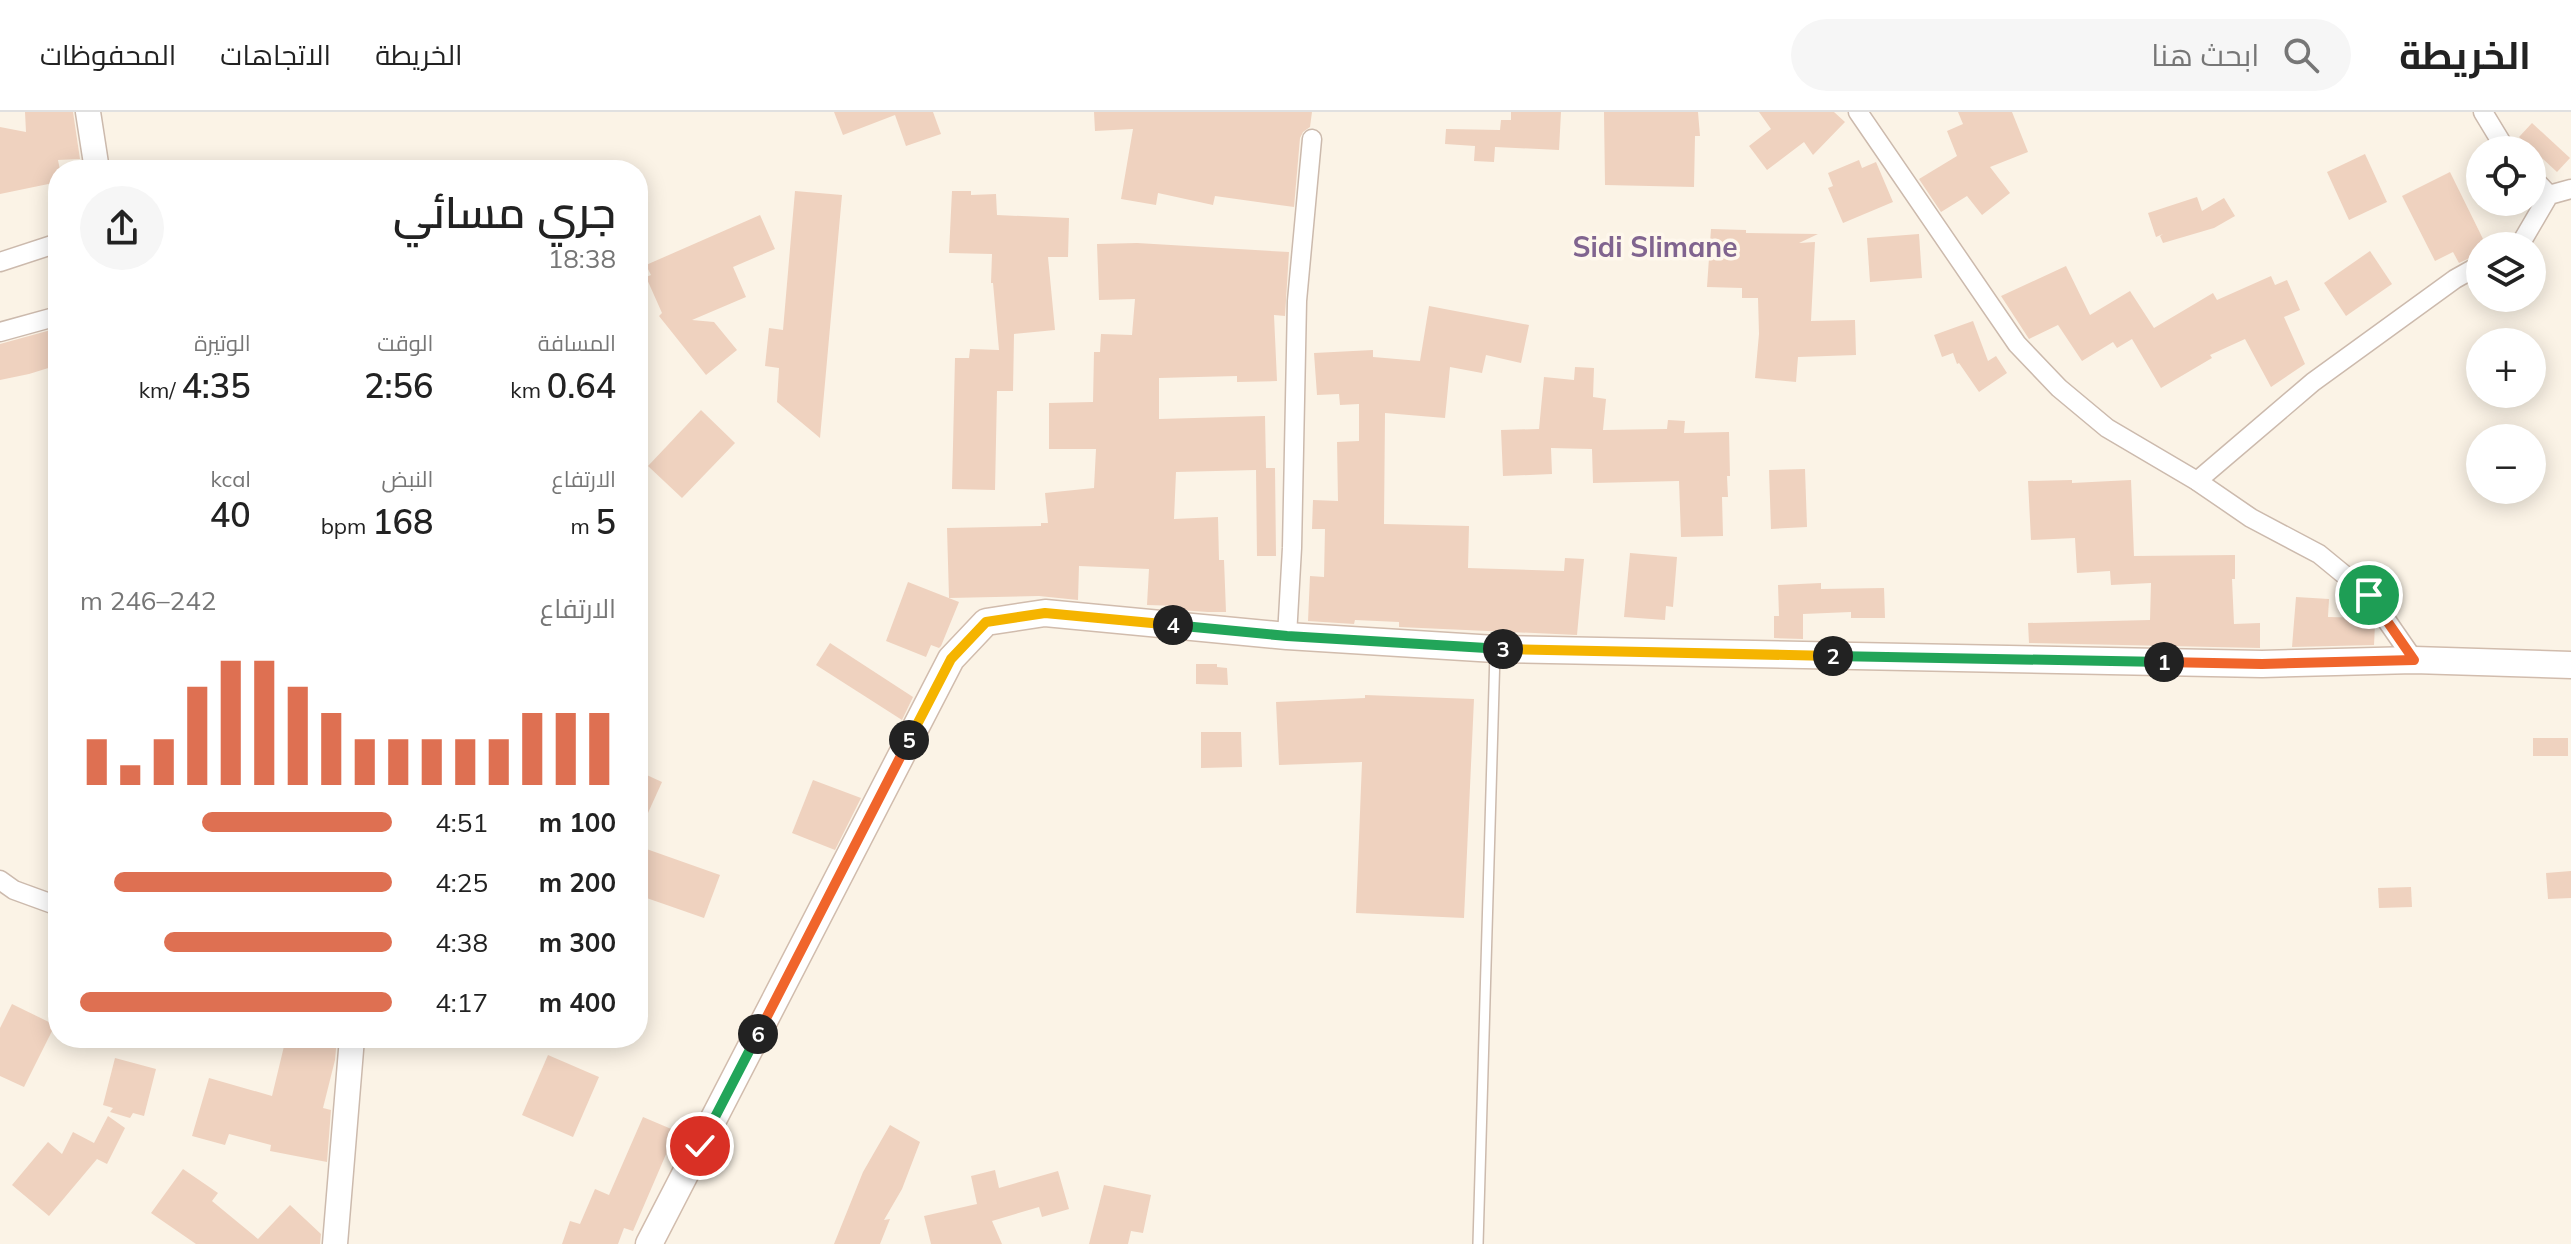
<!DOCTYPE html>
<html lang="ar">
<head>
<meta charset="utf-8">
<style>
	body { margin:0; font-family:Mulish,Cairo,sans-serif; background:#f6f6f6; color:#222; direction:rtl; height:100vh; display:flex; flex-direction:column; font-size:30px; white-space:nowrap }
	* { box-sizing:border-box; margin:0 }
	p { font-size:26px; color:#767676 }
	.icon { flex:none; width:44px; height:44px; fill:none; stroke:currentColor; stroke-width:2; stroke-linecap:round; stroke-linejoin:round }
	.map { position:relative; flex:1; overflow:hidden; direction:ltr }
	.details { position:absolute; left:48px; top:48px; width:600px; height:888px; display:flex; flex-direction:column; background:#fff; border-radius:32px; box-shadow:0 4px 20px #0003; direction:rtl }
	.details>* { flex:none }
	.buttons { position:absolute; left:2466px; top:24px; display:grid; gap:16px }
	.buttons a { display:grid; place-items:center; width:80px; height:80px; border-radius:50%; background:#fff; box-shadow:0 4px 20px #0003; font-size:40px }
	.pin { position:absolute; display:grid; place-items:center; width:68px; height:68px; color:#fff; margin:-34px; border:4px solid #fff; border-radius:50%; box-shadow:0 2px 8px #0007 }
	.km { position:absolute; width:40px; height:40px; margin:-20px; border-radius:50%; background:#222; color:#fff; font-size:22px; line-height:40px; text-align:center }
	.round { display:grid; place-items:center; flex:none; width:84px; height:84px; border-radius:42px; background:#f6f6f6 }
	.headline { display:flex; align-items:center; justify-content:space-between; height:136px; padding:0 32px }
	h1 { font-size:44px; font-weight:600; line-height:60px }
	.figures { display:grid; grid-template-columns:repeat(3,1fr); gap:12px; height:136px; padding:8px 32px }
	.figures div { display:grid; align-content:center }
	.figures b { font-size:34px; font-weight:600 }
	.figures small { font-size:22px; font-weight:400 }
	.figures p { font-size:22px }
	.chart { height:224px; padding:16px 32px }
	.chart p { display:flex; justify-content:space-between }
	.chart svg { width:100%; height:144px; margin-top:8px; stroke:#de7052; stroke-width:6 }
	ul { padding:0 32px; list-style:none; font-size:26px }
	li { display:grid; grid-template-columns:128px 96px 1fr; align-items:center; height:60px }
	li i { height:20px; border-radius:10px; background:#de7052 }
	header { display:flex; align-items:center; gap:48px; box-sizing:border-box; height:112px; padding:0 40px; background:#fff; border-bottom:2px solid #e0e0e0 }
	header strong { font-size:38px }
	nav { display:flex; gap:44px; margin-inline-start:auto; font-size:28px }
	.search { width:560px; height:72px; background:#f6f6f6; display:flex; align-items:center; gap:20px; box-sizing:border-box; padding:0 28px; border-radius:44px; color:#767676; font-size:30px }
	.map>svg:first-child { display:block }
	.building { fill:#efd2bf }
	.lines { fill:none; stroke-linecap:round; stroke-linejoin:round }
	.service-casing { stroke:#ccbaad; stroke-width:12 }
	.minor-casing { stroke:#ccbaad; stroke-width:21 }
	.tertiary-casing { stroke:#ccbaad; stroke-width:27 }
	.secondary-casing { stroke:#d1bcad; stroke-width:29 }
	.service { stroke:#fff; stroke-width:9 }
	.minor { stroke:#fff; stroke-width:18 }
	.tertiary { stroke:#fff; stroke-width:24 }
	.secondary { stroke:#fff; stroke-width:26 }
	.split-1-casing { stroke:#fff; stroke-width:16 }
	.split-2-casing { stroke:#fff; stroke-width:16 }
	.split-3-casing { stroke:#fff; stroke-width:16 }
	.split-4-casing { stroke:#fff; stroke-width:16 }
	.split-5-casing { stroke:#fff; stroke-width:16 }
	.split-6-casing { stroke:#fff; stroke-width:16 }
	.split-7-casing { stroke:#fff; stroke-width:16 }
	.split-1 { stroke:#f0652b; stroke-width:10 }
	.split-2 { stroke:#22a559; stroke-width:10 }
	.split-3 { stroke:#f5b400; stroke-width:10 }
	.split-4 { stroke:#22a559; stroke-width:10 }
	.split-5 { stroke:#f5b400; stroke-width:10 }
	.split-6 { stroke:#f0652b; stroke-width:10 }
	.split-7 { stroke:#22a559; stroke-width:10 }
	.labels { text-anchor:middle; stroke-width:7; stroke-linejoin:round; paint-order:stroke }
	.quarter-label { font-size:28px; font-weight:bold; fill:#80648f; stroke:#fef7ec }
</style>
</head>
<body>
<header>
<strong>الخريطة</strong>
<div class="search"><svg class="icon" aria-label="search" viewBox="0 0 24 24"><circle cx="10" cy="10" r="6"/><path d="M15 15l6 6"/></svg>ابحث هنا</div>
<nav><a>الخريطة</a><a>الاتجاهات</a><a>المحفوظات</a></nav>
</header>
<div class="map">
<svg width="2571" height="1132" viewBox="0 0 2571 1132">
	<rect width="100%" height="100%" fill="#fbf3e6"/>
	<g class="building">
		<polygon points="25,0 73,0 80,47 58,48 60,58 58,58 58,70 0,82 0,15 26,20"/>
		<polygon points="834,0 933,0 941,22 906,34 895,3 843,23"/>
		<polygon points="1094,0 1312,0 1310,15 1303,20 1300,26 1294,95 1215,84 1213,93 1158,81 1156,93 1121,87 1133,17 1095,19"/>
		<polygon points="1511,0 1561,0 1559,38 1495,35 1494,50 1474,49 1475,34 1445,32 1446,17 1500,18 1501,8 1511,8"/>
		<polygon points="1604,0 1698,0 1700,24 1695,24 1694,75 1605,73"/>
		<polygon points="1759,0 1834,0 1845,10 1813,43 1804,30 1767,58 1749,34 1771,17"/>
		<polygon points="1958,0 2012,0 2028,40 1990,55 2010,81 1982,103 1967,84 1941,100 1919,67 1957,44 1947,19 1963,12"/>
		<polygon points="2532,11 2570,46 2557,60 2519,25"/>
		<polygon points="2365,42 2387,90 2349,108 2327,60"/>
		<polygon points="1859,48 1862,56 1876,50 1893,90 1843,111 1828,76 1833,74 1828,61"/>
		<polygon points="2450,60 2483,127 2480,129 2480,141 2459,151 2453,140 2435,149 2402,84"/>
		<polygon points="795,79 842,83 820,326 777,290 779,256 765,254 769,216 783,218"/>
		<polygon points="952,79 971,79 971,83 996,82 997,103 1069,106 1068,145 1048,145 1055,218 1014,222 1013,279 997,279 995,378 952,377 955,246 969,246 970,237 999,238 993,171 991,171 992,142 949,141"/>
		<polygon points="2197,85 2202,99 2224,86 2235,104 2214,116 2163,131 2160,124 2163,122 2156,125 2148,101"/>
		<polygon points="760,103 775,137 733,155 746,185 692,208 714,210 737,238 706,263 659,204 662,201 646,165 651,163 646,153"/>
		<polygon points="1711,117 1746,118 1746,121 1818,122 1799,131 1815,130 1811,209 1855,208 1856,243 1798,245 1796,270 1755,266 1759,222 1758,186 1742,186 1742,176 1707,175"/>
		<polygon points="1919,122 1922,166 1870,170 1867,126"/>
		<polygon points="1137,131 1289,140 1285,204 1274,203 1277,269 1237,270 1237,264 1159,266 1159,307 1265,304 1266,356 1275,356 1276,444 1257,444 1256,358 1176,360 1174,407 1218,405 1219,448 1224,448 1226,500 1208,500 1180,498 1180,494 1147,493 1149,457 1079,454 1078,488 1039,484 949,486 947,416 1041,414 1041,411 1048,411 1045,381 1094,376 1096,337 1049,337 1049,291 1093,290 1094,240 1100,240 1101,222 1132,223 1135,187 1099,188 1097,132"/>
		<polygon points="2370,139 2392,172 2346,204 2324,171"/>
		<polygon points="2066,154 2090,203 2130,179 2154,216 2213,181 2217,188 2271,164 2275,173 2287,168 2300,198 2284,205 2305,252 2271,275 2245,227 2210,243 2212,246 2161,276 2132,227 2117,236 2113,230 2082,249 2058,213 2029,227 2001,184"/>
		<polygon points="1429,194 1529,213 1521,251 1486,243 1482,261 1450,255 1445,306 1385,301 1384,412 1469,414 1468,456 1564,459 1565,446 1584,447 1577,523 1399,515 1399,510 1355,508 1354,512 1308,509 1310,464 1324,465 1325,417 1312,417 1313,388 1338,389 1337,330 1359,329 1359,292 1340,293 1339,282 1317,283 1314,241 1373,238 1373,245 1420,249"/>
		<polygon points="1973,209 1988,249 1996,244 2007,261 1979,280 1959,251 1957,252 1953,241 1942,245 1934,223"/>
		<polygon points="58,216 58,253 29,262 0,268 0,232"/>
		<polygon points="1575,255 1594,256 1593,285 1606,287 1603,318 1667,317 1668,308 1685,309 1684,321 1729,320 1730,364 1727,364 1728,385 1722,385 1723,424 1681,425 1679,369 1593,371 1592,337 1551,336 1552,362 1503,364 1501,318 1539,317 1544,265 1574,268"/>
		<polygon points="701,298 735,331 682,386 648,354"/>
		<polygon points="1805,357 1807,415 1771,417 1769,358"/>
		<polygon points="2072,368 2072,371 2131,368 2134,444 2235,443 2235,467 2232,467 2234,512 2260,511 2260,536 2029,531 2028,511 2150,508 2151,471 2111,473 2110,459 2077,461 2075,426 2031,428 2028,369"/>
		<polygon points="1630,441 1677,445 1673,495 1666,494 1665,508 1624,505"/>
		<polygon points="908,470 959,490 941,534 939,536 931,533 926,545 886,529"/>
		<polygon points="1821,471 1821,477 1884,476 1885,506 1851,506 1851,500 1803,502 1803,527 1774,526 1774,504 1779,504 1778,473"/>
		<polygon points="2296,485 2329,487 2328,505 2370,506 2375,513 2374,533 2292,535"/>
		<polygon points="830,531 913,585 902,608 816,553"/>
		<polygon points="1196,552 1217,552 1217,555 1227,556 1228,573 1196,572"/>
		<polygon points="1365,583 1474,587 1464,806 1356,801 1362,650 1279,653 1276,590 1365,586"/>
		<polygon points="1201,620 1241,620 1242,655 1201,656"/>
		<rect x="2533" y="626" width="35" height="18"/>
		<polygon points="638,659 662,670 638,723"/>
		<polygon points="813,668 861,686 835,738 792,721"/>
		<polygon points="638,734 720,763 704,806 638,783"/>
		<polygon points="2571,759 2571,786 2548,787 2546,761"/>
		<polygon points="2411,775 2412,795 2379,796 2378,776"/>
		<polygon points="12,892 55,913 24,975 0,964 0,916"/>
		<polygon points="286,926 337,926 335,948 323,996 331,998 327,1050 270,1039 271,1033 229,1022 225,1033 192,1024 209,966 272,984"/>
		<polygon points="548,943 599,965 573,1025 522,1003"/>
		<polygon points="115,946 156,957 144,1004 133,1001 130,1006 110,1000 113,996 103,993"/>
		<polygon points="108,1004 125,1016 107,1052 97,1047 49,1104 12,1073 48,1030 62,1042 73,1020 94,1031"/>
		<polygon points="643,1005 676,1019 633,1119 624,1116 618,1132 562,1132 570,1109 580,1112 595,1077 609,1083"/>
		<polygon points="890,1013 920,1030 902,1077 884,1108 890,1107 880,1132 834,1132 863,1060"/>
		<polygon points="183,1057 218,1081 212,1089 258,1127 290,1093 321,1122 320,1132 196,1132 151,1101"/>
		<polygon points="995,1058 999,1076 1058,1059 1069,1097 1042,1105 1039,1095 992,1109 1002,1132 931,1132 924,1104 977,1092 971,1064"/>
		<polygon points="1104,1073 1151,1083 1143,1121 1131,1119 1128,1132 1089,1132"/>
	</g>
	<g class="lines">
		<g class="service-casing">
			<polyline id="service" points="1478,1132 1495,540"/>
		</g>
		<g class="minor-casing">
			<g id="minor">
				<polyline points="1858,0 2017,232 2059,276 2107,316 2197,369 2251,406 2319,442 2369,483 2414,548"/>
				<polyline points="2483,0 2506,38"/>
				<polyline points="2532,65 2549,83"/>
				<polyline points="2515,134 2521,131 2549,83 2571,77"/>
				<polyline points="0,150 58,131"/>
				<polyline points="0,220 58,204"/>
				<polyline points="2197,369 2313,270 2455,167 2480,153"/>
				<polyline points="1287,524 1292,436 1297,189 1312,27"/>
				<polyline points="0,768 14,778 58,794"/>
			</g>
		</g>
		<g class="tertiary-casing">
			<g id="tertiary">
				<polyline points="88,0 97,58"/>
				<polyline points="335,1132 352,926"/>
			</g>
		</g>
		<g class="secondary-casing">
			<polyline id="secondary" points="649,1132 951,547 986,510 1045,501 1287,524 1495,537 2262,552 2414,548 2571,553"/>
		</g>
		<use href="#service" class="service"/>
		<use href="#minor" class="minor"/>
		<use href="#tertiary" class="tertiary"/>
		<use href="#secondary" class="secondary"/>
	</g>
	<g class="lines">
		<g class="split-1-casing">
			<polyline id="split-1" points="2164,550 2262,552 2414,548 2369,483"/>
		</g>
		<g class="split-2-casing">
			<polyline id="split-2" points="1833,544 2164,550"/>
		</g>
		<g class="split-3-casing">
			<polyline id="split-3" points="1503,537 1833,544"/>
		</g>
		<g class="split-4-casing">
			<polyline id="split-4" points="1173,513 1287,524 1503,537"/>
		</g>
		<g class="split-5-casing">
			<polyline id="split-5" points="909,628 951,547 986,510 1045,501 1173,513"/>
		</g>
		<g class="split-6-casing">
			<polyline id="split-6" points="758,922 909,628"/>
		</g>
		<g class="split-7-casing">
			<polyline id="split-7" points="700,1034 758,922"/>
		</g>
		<use href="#split-1" class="split-1"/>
		<use href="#split-2" class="split-2"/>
		<use href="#split-3" class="split-3"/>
		<use href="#split-4" class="split-4"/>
		<use href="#split-5" class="split-5"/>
		<use href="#split-6" class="split-6"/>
		<use href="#split-7" class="split-7"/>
	</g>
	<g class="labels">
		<g class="quarter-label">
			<text x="1655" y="145">Sidi Slimane</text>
		</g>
	</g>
</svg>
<div class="buttons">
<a><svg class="icon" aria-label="locate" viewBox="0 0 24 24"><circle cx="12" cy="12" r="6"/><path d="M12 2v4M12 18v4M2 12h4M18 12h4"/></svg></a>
<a><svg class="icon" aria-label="layers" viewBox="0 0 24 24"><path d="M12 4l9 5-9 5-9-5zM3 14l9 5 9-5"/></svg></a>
<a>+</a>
<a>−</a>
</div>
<div class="pin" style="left:2369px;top:483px;background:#1e9e55"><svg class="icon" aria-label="arrive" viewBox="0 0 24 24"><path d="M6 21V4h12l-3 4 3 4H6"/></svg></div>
<div class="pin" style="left:700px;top:1034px;background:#d93025"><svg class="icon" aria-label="check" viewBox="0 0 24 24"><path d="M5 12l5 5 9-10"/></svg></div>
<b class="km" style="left:2164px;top:550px">1</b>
<b class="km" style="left:1833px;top:544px">2</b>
<b class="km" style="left:1503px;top:537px">3</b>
<b class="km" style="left:1173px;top:513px">4</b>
<b class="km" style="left:909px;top:628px">5</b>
<b class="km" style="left:758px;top:922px">6</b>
<section class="details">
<div class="headline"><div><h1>جري مسائي</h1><p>18:38</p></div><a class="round"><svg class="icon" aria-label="share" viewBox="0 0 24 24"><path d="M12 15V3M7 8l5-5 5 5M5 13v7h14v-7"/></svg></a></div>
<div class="figures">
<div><p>المسافة</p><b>0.64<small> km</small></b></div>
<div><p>الوقت</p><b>2:56</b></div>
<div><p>الوتيرة</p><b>4:35<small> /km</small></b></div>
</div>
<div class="figures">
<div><p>الارتفاع</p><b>5<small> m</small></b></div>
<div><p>النبض</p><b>168<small> bpm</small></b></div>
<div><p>kcal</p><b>40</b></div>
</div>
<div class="chart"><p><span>الارتفاع</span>242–246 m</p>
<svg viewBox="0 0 160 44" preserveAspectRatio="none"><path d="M5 44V30M15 44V38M25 44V30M35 44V14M45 44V6M55 44V6M65 44V14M75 44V22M85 44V30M95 44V30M105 44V30M115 44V30M125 44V30M135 44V22M145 44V22M155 44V22"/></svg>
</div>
<ul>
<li><b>100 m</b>4:51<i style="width:61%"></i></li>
<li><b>200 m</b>4:25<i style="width:89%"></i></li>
<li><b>300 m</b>4:38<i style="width:73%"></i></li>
<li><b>400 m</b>4:17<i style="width:100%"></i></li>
</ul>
</section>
</div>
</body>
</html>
